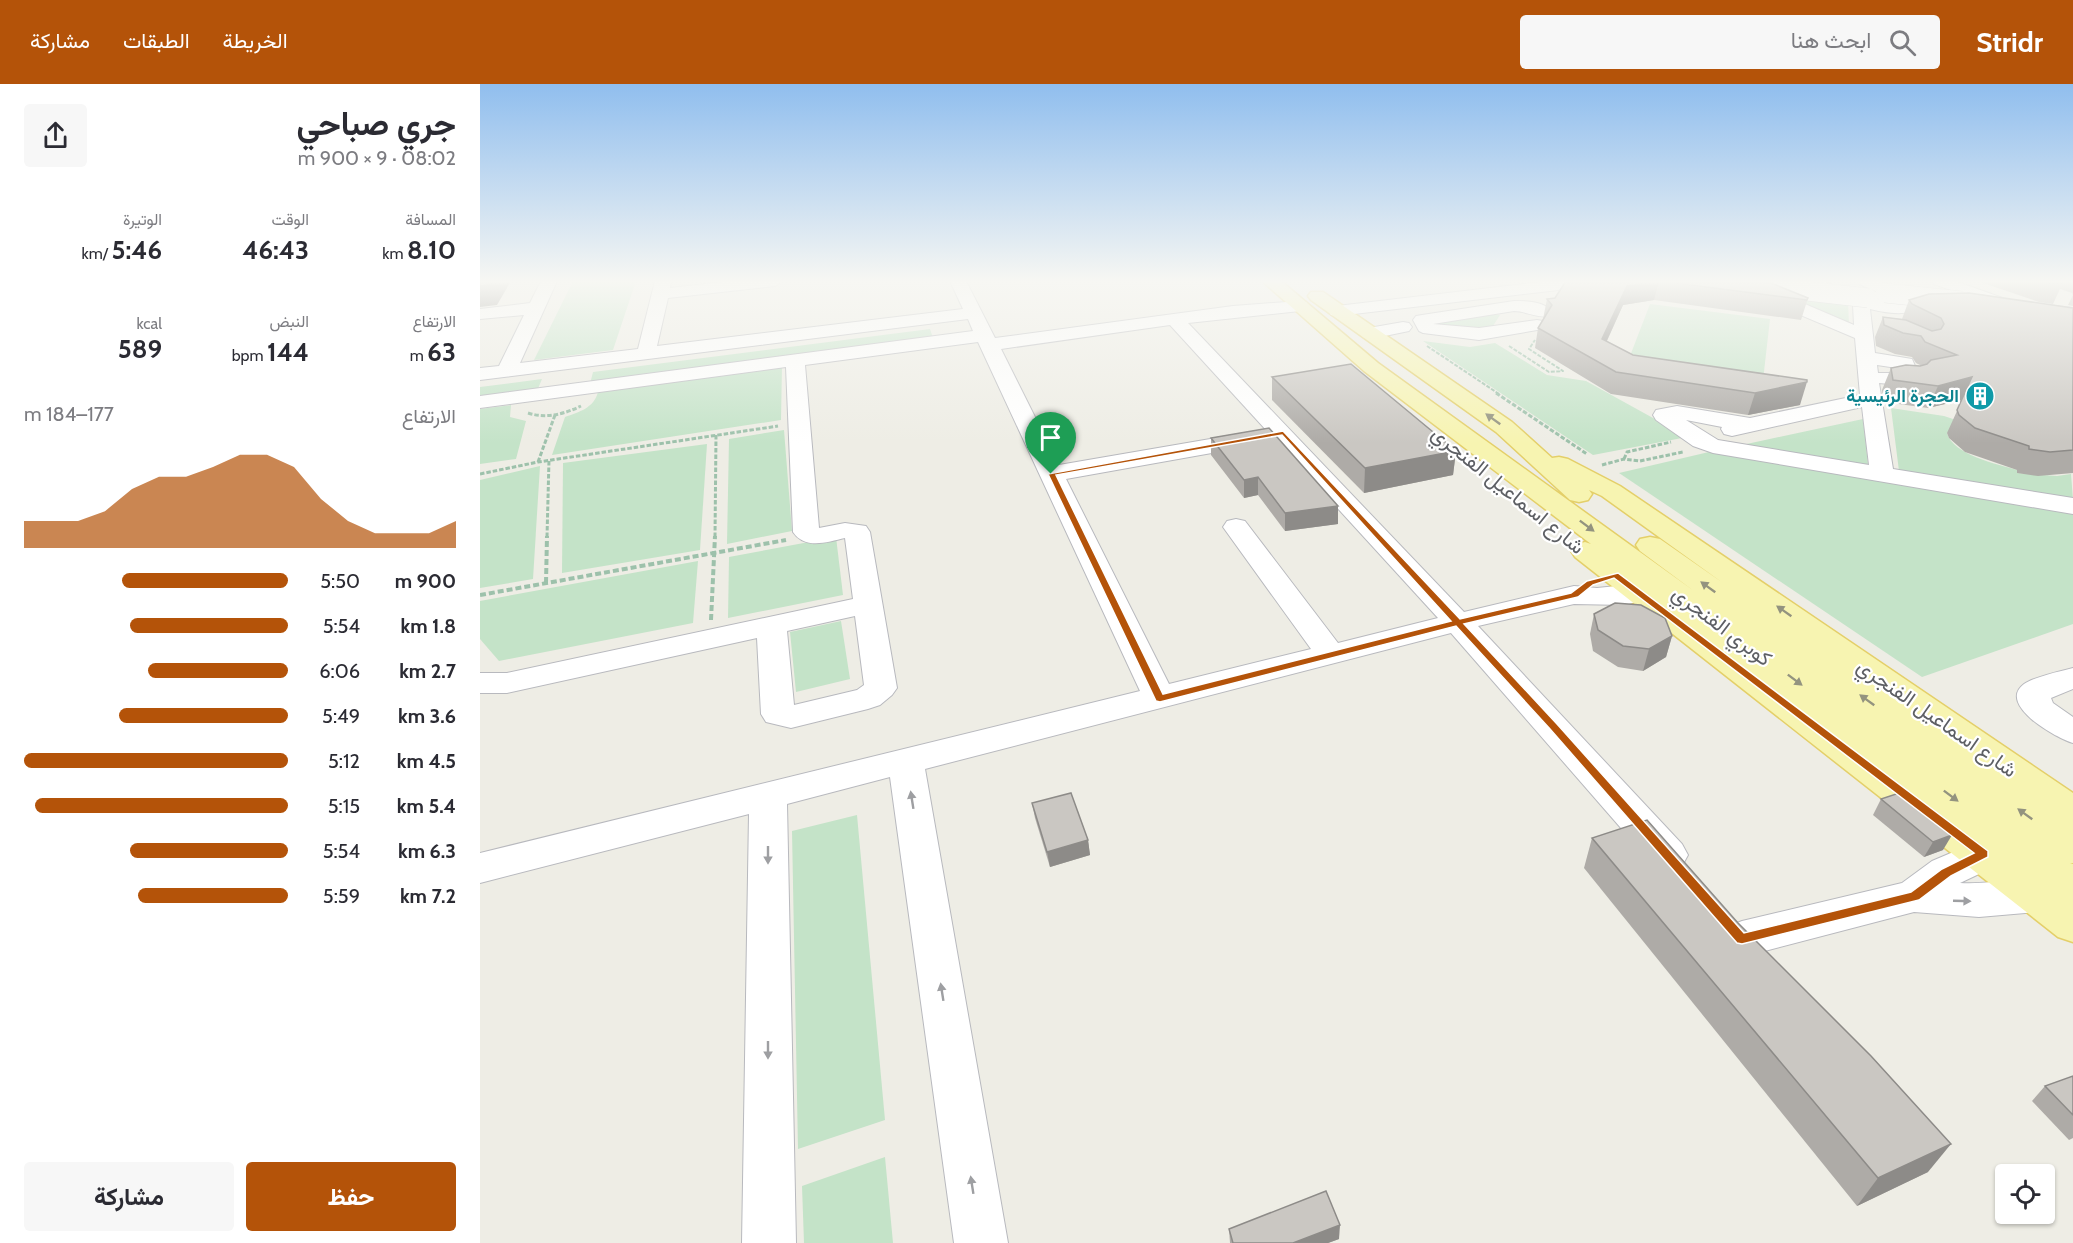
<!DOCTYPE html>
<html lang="ar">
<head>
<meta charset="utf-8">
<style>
	body { margin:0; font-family:Cabin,Vazirmatn,sans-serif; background:#f7f7f7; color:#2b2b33; direction:rtl; height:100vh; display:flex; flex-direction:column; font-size:22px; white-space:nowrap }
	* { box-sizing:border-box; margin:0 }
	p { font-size:20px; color:#7c7c81 }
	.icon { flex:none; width:33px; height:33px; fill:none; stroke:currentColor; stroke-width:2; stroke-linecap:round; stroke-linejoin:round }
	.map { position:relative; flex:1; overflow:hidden; direction:ltr }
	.side { display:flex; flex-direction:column; background:#fff; width:480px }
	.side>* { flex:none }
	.fabs { position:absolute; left:1515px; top:1080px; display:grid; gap:12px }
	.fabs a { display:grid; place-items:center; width:60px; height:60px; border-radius:6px; background:#fff; box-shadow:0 2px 4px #0004; font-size:30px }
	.pin { position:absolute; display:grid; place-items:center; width:51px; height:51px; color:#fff; margin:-62px -26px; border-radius:50% 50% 50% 0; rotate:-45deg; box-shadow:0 0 6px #0007 }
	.pin .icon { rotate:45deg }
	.round { display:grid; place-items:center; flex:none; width:63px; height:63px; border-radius:6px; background:#f7f7f7 }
	.summary { display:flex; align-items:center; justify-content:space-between; height:102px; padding:0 24px }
	h1 { font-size:33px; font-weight:700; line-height:45px }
	.stats { display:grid; grid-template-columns:repeat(3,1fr); gap:9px; height:102px; padding:6px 24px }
	.stats div { display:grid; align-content:center }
	.stats b { font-size:26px; font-weight:700 }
	.stats small { font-size:16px; font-weight:400 }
	.stats p { font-size:16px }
	.chart { height:168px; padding:12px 24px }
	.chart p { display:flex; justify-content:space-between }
	.chart svg { width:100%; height:108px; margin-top:6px; fill:#b45309; opacity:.7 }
	.cta { display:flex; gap:12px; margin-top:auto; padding:12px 24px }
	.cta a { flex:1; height:69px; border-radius:6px; background:#b45309; color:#fff; font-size:24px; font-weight:700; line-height:69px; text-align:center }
	.cta a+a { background:#f7f7f7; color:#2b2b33 }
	ul { padding:0 24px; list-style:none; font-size:20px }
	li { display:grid; grid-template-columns:96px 72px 1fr; align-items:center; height:45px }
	li i { height:15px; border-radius:8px; background:#b45309 }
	header { display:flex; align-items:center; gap:36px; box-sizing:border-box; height:84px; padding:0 30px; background:#b45309; color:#fff }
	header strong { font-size:28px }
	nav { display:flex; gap:33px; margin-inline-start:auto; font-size:21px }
	.search { width:420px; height:54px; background:#f7f7f7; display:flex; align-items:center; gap:15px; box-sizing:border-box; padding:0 21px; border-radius:6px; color:#7c7c81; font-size:22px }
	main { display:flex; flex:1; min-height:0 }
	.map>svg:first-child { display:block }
	.green { fill:#c4e3c8 }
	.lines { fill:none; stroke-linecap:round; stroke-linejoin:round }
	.minor-casing { stroke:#b8b9be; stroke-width:2 }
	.major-casing { stroke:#e4cf69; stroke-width:3 }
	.path-far2 { stroke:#9dc1ab; stroke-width:2; stroke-dasharray:4 1.5; stroke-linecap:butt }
	.path-far1 { stroke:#9dc1ab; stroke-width:3; stroke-dasharray:4.5 2; stroke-linecap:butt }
	.path { stroke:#9dc1ab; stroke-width:4; stroke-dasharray:6 3; stroke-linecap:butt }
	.minor { fill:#fff; fill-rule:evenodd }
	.major { fill:#f7f4b1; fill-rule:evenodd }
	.minor-bridge-casing { stroke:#b8b9be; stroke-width:20; stroke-linecap:butt }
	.minor-bridge { stroke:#fff; stroke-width:19 }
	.wall { fill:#aeaba7 }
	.shaded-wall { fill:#8d8b88 }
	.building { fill:#cac7c2; stroke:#8d8b88; stroke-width:1.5 }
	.oneway { fill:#93937f }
	.oneway2 { fill:#9e9fa2 }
	.route { fill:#b45309; stroke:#fff; stroke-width:1.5; fill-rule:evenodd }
	.labels { text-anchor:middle; stroke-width:4.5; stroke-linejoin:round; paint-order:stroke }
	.far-culture-label { font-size:18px; font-weight:bold; fill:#0d838f; stroke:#fff; text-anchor:end }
	.street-label { font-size:21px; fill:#5d5f64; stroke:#fff }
</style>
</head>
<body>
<header>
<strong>Stridr</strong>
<div class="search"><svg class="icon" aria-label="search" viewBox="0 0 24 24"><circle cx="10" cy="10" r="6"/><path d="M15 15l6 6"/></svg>ابحث هنا</div>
<nav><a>الخريطة</a><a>الطبقات</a><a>مشاركة</a></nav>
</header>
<main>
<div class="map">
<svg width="1593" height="1159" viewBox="0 0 1593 1159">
	<rect width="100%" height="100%" fill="#eeede5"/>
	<g class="green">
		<polygon points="93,197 156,197 133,266 54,276"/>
		<polygon points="1291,208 1368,218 1369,241"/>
		<polygon points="1170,220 1290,235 1282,305 1145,285"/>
		<polygon points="1013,230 1020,231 1011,245 954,243 956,239"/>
		<polygon points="450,245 453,254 110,300 113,288"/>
		<polygon points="943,257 990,263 1015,259 1067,291 1106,297 1202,350 1202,354 1113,371"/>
		<path d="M 302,282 L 301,336 L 72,371 L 85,333 C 99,328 114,324 118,308 Z"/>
		<polygon points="62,295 57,307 0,315 0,303"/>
		<polygon points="31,321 30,333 46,337 36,375 0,380 0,325"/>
		<path d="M 1411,324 L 1464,332 L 1485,339 L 1467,349 C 1473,371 1517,380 1537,386 L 1537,389 L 1577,392 L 1591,390 L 1593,416 L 1419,387 Z"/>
		<polygon points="1383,335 1388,381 1262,361"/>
		<polygon points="304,346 312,447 247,460 249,355"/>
		<polygon points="227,360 220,466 82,489 83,379"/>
		<polygon points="1229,368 1593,428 1593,540 1442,593 1139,389"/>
		<polygon points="60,382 53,495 0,504 0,396"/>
		<polygon points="356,453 363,511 248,534 249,473"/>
		<polygon points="218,477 213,539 19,577 0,555 0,517"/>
		<polygon points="361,537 370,595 316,608 310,548"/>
		<polygon points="377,731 405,1036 318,1065 312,747"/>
		<polygon points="405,1073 413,1159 324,1159 322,1102"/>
	</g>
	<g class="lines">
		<g class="minor-casing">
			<g id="minor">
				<path d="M 61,197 L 77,197 L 40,279 L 158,265 L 175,197 L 191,197 L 190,204 L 251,197 L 303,197 L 295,202 L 188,214 L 177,262 L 483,225 L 470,197 L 486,197 L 515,254 L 753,222 L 820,217 L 826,218 L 829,222 L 826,226 L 820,227 L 708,239 L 984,528 L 1094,502 L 1117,504 L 1157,500 L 1167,503 L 1171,509 L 1167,515 L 1145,521 L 1094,520 L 998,542 L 1202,760 L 1208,771 L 1202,782 L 1188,786 L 1174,782 L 971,549 L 445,685 L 528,1159 L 474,1159 L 410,693 L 307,720 L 316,1159 L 262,1159 L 269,730 L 0,799 L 0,769 L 660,607 L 498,258 L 325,281 L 339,444 L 365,439 L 386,442 L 390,448 L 417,604 L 412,611 L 400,621 L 388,625 L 311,644 L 286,638 L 281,630 L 277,554 L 27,609 L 0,609 L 0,589 L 27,589 L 373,515 L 365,454 C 347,458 325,466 313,448 L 306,283 L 0,324 L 0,312 L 493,247 L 488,235 L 0,296 L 0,284 L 19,282 L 44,231 L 0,235 L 0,225 L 50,219 ZM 690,241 L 958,534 L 858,559 L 765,437 L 756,435 L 747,437 L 743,443 L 831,565 L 689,600 L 586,395 L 771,362 L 779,360 L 782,355 L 779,350 L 771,348 L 579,381 L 521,265 ZM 375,532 L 384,601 L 377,606 L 314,621 L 307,547 Z"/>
				<polygon points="1070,197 1121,197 1113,202 857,232 851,231 848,227 851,223 857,222"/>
				<path d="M 1320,197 L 1343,197 L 1389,214 L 1421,218 L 1379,200 L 1377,197 L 1399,197 L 1443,215 L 1446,219 C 1434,234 1406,229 1390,225 L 1395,269 L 1432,275 L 1441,296 L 1438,300 L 1431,302 L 1399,299 L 1413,385 L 1593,414 L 1593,430 L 1233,369 L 1213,362 L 1176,336 L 1173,331 L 1176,326 L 1197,322 L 1270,334 L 1380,311 L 1375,254 L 1278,213 L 1276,209 L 1284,204 L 1290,205 L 1374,241 L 1373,221 L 1322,200 ZM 1397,281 L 1417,284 L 1419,289 L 1398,289 ZM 1382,323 L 1389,381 L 1238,356 L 1206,336 L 1242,343 L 1241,345 L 1244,350 L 1252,352 Z"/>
				<polygon points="1452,197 1475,197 1531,217 1593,224 1593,234 1528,227 1454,200"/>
				<path d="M 1034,217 C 1047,217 1064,217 1073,228 L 1070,232 C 1059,235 1046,227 1034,227 L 953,240 L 999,244 L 1057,236 L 1063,237 L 1066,241 L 1063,245 L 999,256 L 943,249 L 939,247 L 933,236 L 936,232 L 942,231 Z"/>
				<polygon points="923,238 929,239 932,243 929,247 890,255 883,253 881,249 883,245"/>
				<path d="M 1593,584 L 1593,605 L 1571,614 L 1573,619 L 1593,633 L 1593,659 C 1578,655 1516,621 1544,600 C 1554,593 1581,587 1593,584 Z"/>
				<path d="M 1504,755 L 1518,759 L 1524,770 L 1518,781 L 1480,799 C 1510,801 1543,791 1572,801 L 1578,812 L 1572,823 L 1558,828 L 1499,833 L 1434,828 L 1262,873 L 1247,867 L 1241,855 L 1247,843 L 1262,837 L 1422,799 L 1452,777 Z"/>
			</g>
		</g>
		<g class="major-casing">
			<polygon id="major" points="782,197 801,197 898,279 1214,507 1160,467 1156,461 1160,455 1170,453 1180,455 1243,499 1122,412 1109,406 1112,410 1108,416 1099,418 1090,416 1016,348 831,216 828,212 831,208 843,208 1032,338 1072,374 1079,373 1088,375 1140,402 1593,709 1593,779 1590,779 1593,780 1593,858 1578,853 1095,473 1091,467 1095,461 1105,458 1111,460 884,287"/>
		</g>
		<g class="path-far2">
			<polyline points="947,262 1019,310"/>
			<polyline points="1029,262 1069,288 1083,287 1049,265 1055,256"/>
		</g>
		<g class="path-far1">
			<polyline points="1016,309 1107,370"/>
			<path d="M 48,329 C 67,335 84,330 101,322"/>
			<polyline points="1144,375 1147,368 1191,358"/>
			<polyline points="58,378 75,331"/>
			<polyline points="1122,381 1144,375 1160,377 1203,368"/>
			<polyline points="0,390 58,378 298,342"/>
			<polyline points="67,453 69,376"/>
			<polyline points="235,453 236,351"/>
		</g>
		<g class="path">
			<polyline points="66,499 67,452"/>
			<polyline points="0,511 306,456"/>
			<polyline points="231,536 235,452"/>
		</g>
		<use href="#minor" class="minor"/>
		<use href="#major" class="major"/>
		<g class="minor-bridge-casing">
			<g id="minor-bridge">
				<polyline points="1282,202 1388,214"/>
				<polyline points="1405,209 1482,217"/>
			</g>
		</g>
		<use href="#minor-bridge" class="minor-bridge"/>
	</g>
	<g class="wall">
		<polygon points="1086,197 1275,197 1328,214 1321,236 1174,216 1143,221 1127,257 1153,271 1320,321 1268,331 1131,310 1055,264 1058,244 1063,235 1067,215 1075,214"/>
		<polygon points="1497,197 1593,197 1593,222 1588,221 1593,211 1592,209 1580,205 1573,220 1559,218"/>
		<polygon points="1429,216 1593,224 1593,389 1558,392 1537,389 1537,386 1485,368 1469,354 1467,349 1482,316 1448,324 1404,318 1402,306 1411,284 1442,282 1436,279 1432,273 1415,270 1396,262 1395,253 1403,233 1422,235"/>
		<polygon points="792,293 976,367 973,391 884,409 792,316"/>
		<polygon points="731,354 858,440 805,447 778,411 764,414 731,371"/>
		<polygon points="1114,530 1192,552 1186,573 1163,587 1138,583 1113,567 1110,550"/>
		<polygon points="1401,715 1463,766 1444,773 1393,731"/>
		<polygon points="552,719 608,756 610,771 570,783 555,734"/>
		<polygon points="1112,754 1258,839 1448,1088 1377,1122 1104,784"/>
		<polygon points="1593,992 1593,1054 1589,1056 1552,1017 1565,1002"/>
		<polygon points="749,1145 859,1155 848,1159 750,1159"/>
	</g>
	<g class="shaded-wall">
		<polygon points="10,197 31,197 17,221 0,223 0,202"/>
		<polygon points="1179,197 1174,216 1143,221 1118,276 1122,255 1147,202"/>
		<polygon points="1492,293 1482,316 1448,324 1458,302"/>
		<polygon points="1327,298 1320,321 1268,331 1275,309"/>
		<polygon points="976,367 973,391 884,409 885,384"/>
		<polygon points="778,393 778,411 764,414 764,396"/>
		<polygon points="858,422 858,440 805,447 805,429"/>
		<polygon points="1192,552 1186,573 1163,587 1169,565"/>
		<polygon points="1472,751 1463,766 1444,773 1453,758"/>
		<polygon points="608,756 610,771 570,783 567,768"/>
		<polygon points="1471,1060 1448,1088 1377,1122 1398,1094"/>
		<polygon points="860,1141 859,1155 848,1159 813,1159"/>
	</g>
	<g class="building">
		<polygon points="0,197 10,197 7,201 0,202"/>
		<polygon points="1086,197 1275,197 1291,199 1328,214 1327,216 1179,197 1147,202 1122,255 1153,271 1327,296 1327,298 1275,309 1136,288 1058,244 1072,221 1067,215 1075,214"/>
		<polygon points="1563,197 1572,197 1582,200 1568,199"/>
		<polygon points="1489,209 1593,224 1593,366 1570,368 1549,365 1549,362 1495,344 1479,331 1477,326 1492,293 1458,302 1413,296 1411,284 1426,281 1440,282 1447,280 1451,276 1477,271 1445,258 1441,252 1423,249 1404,241 1403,233 1426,236 1452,247 1461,245 1464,240 1461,234 1432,220 1429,216 1449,210"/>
		<polygon points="871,280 976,367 885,384 792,293"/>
		<polygon points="789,344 858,422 805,429 778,393 764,396 731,354"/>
		<polygon points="1135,519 1161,521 1185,534 1192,552 1169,565 1143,562 1118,546 1114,530"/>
		<polygon points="591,709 608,756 567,768 552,719"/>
		<polygon points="1419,709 1472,751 1453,758 1401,715"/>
		<polygon points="1167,736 1258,839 1391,972 1471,1060 1398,1094 1112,754"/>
		<polygon points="1593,992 1593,1031 1565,1002"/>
		<polygon points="846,1107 860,1141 813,1159 753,1159 749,1145"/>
	</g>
	<defs><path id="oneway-solid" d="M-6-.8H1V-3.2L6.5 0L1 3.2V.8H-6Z" transform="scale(1.5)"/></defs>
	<g class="oneway">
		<use href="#oneway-solid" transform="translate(1013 335) rotate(-144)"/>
		<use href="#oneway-solid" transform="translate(1107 442) rotate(37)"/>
		<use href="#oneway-solid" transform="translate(1228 503) rotate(-144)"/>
		<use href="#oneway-solid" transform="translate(1304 527) rotate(-145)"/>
		<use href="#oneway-solid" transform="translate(1315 596) rotate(37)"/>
		<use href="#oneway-solid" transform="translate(1387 616) rotate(-144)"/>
		<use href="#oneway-solid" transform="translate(1471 712) rotate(37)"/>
		<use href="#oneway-solid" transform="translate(1545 730) rotate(-144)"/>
	</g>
	<g class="oneway2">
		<use href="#oneway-solid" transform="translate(432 716) rotate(-99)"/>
		<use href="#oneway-solid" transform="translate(288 771) rotate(90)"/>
		<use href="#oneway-solid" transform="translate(1482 817) rotate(2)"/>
		<use href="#oneway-solid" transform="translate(462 908) rotate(-99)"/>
		<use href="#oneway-solid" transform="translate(288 966) rotate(90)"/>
		<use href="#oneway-solid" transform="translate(492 1101) rotate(-99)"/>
	</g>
	<linearGradient id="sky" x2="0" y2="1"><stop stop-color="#90beee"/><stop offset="0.55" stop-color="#f7f7f3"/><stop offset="1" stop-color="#f7f7f3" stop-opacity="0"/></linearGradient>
	<rect width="1593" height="359" fill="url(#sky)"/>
	<path class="route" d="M 803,347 L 980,535 L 1091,509 L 1107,497 L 1138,489 L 1508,767 L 1508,773 L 1471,792 L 1439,816 L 1262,860 L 1257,859 L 1070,645 L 976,542 L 680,618 L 676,617 L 568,390 ZM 802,351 L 971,537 L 683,610 L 576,391 ZM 1134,494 L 1494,769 L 1462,785 L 1431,808 L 1264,849 L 1077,640 L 984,540 L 1098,513 L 1113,501 Z"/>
	<defs>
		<g id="building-disc" transform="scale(1.5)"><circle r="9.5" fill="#0f9aa8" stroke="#fff"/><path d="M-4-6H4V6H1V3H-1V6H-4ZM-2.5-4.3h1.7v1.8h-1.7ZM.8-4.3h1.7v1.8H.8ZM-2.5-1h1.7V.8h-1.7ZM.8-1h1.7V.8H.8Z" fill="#fff"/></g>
	</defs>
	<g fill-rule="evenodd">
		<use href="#building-disc" x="1500" y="312"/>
	</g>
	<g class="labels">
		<g class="far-culture-label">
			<text x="1479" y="318">الحجرة الرئيسية</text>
		</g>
		<g class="street-label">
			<text transform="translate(1028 406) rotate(39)" y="7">شارع اسماعيل الفنجري</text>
			<text transform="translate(1242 542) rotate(37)" y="7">كوبري الفنجري</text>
			<text transform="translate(1457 634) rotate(35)" y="7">شارع اسماعيل الفنجري</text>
		</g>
	</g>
</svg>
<div class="fabs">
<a><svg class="icon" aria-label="locate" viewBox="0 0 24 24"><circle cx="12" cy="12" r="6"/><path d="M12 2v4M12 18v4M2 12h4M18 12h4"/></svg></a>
</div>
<div class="pin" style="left:571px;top:390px;background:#1e9e55"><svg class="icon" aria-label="arrive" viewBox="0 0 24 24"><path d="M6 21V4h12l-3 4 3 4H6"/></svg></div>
</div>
<section class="side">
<div class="summary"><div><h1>جري صباحي</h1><p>08:02 · 9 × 900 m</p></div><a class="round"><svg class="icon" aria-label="share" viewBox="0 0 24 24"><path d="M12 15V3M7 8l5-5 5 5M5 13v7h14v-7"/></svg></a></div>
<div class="stats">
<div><p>المسافة</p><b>8.10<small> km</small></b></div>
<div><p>الوقت</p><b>46:43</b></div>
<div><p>الوتيرة</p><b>5:46<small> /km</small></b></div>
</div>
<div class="stats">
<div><p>الارتفاع</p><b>63<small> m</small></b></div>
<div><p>النبض</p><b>144<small> bpm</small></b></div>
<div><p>kcal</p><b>589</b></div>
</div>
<div class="chart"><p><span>الارتفاع</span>177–184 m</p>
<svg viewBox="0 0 160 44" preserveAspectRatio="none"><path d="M0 44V33L10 33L20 33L30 29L40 20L50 15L60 15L70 11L80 6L90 6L100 11L110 24L120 33L130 38L140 38L150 38L160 33V44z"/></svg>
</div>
<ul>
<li><b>900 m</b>5:50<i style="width:63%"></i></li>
<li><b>1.8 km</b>5:54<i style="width:60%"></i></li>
<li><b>2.7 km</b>6:06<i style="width:53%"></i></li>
<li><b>3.6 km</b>5:49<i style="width:64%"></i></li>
<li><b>4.5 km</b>5:12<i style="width:100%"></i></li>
<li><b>5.4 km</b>5:15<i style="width:96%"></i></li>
<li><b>6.3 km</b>5:54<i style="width:60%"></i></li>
<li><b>7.2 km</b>5:59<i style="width:57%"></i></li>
</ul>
<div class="cta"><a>حفظ</a><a>مشاركة</a></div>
</section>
</main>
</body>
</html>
